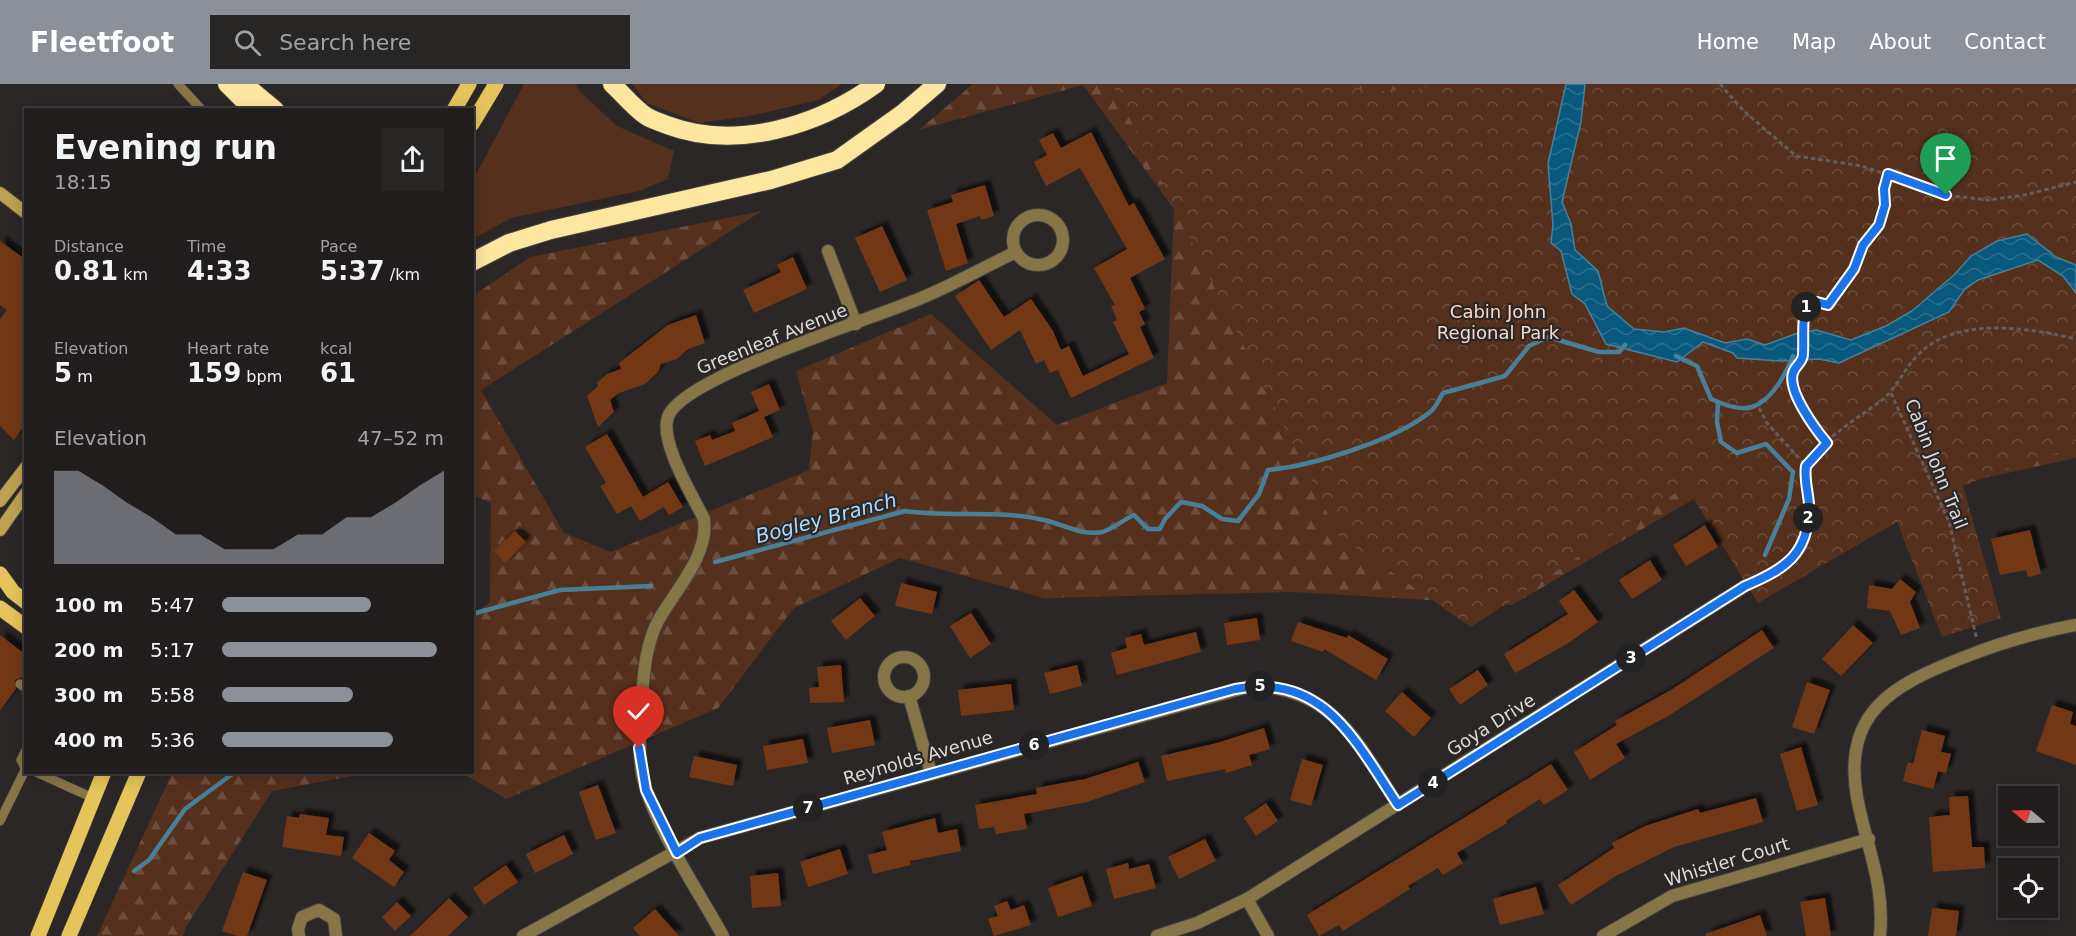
<!DOCTYPE html>
<html lang="en">
<head>
<meta charset="utf-8">
<style>
	body { margin:0; font-family:"DejaVu Sans",sans-serif; background:#282625; color:#f1f3f6; height:100vh; display:flex; flex-direction:column; font-size:22px; white-space:nowrap }
	* { box-sizing:border-box; margin:0 }
	p { font-size:20px; color:#a2a2a3 }
	.icon { flex:none; width:33px; height:33px; fill:none; stroke:currentColor; stroke-width:2; stroke-linecap:round; stroke-linejoin:round }
	.map { position:relative; flex:1; overflow:hidden }
	.drawer { position:absolute; left:24px; top:24px; width:450px; height:666px; display:flex; flex-direction:column; background:#201d1c; border-radius:0px; box-shadow:0 3px 15px #0003,0 0 0 2px #3d3b3b }
	.drawer>* { flex:none }
	.needle { width:39px; rotate:289deg }
	.buttons { position:absolute; left:1998px; top:702px; display:grid; gap:12px }
	.buttons a { display:grid; place-items:center; width:60px; height:60px; border-radius:0px; background:#201d1c; box-shadow:0 3px 15px #0003,0 0 0 2px #3d3b3b; font-size:30px }
	.pin { position:absolute; display:grid; place-items:center; width:51px; height:51px; color:#fff; margin:-62px -26px; border-radius:50% 50% 50% 0; rotate:-45deg; box-shadow:0 0 6px #0007 }
	.pin .icon { rotate:45deg }
	.km { position:absolute; width:30px; height:30px; margin:-15px; border-radius:50%; background:#222; color:#fff; font-size:16px; line-height:30px; text-align:center }
	.round { display:grid; place-items:center; flex:none; width:63px; height:63px; border-radius:0px; background:#282625 }
	.summary { display:flex; align-items:center; justify-content:space-between; height:102px; padding:0 30px }
	h1 { font-size:33px; font-weight:800; line-height:45px }
	.stats { display:grid; grid-template-columns:repeat(3,1fr); gap:9px; height:102px; padding:6px 30px }
	.stats div { display:grid; align-content:center }
	.stats b { font-size:26px; font-weight:800 }
	.stats small { font-size:16px; font-weight:400 }
	.stats p { font-size:16px }
	.chart { height:168px; padding:12px 30px }
	.chart p { display:flex; justify-content:space-between }
	.chart svg { width:100%; height:108px; margin-top:6px; fill:#8c9099; opacity:.7 }
	ul { padding:0 30px; list-style:none; font-size:20px }
	li { display:grid; grid-template-columns:96px 72px 1fr; align-items:center; height:45px }
	li i { height:15px; border-radius:8px; background:#8c9099 }
	header { display:flex; align-items:center; gap:36px; box-sizing:border-box; height:84px; padding:0 30px; background:#8c9099; color:#fff }
	header strong { font-size:28px }
	nav { display:flex; gap:33px; margin-inline-start:auto; font-size:21px }
	.search { width:420px; height:54px; background:#282625; display:flex; align-items:center; gap:15px; box-sizing:border-box; padding:0 21px; border-radius:0px; color:#a2a2a3; font-size:22px }
	.map>svg:first-child { display:block }
	.green { fill:#55301d }
	.forest { fill:url(#forest-firs) }
	.park { fill:url(#park-crowns) }
	.water { fill:url(#water-waves); stroke:#498099; stroke-width:1.5 }
	.lines { fill:none; stroke-linecap:round; stroke-linejoin:round }
	.stream { stroke:#498099; stroke-width:4.5 }
	.building { fill:#723819; filter:url(#shadow) }
	.lane-casing { stroke:#474443; stroke-width:10 }
	.street-casing { stroke:#474443; stroke-width:14 }
	.secondary-casing { stroke:#474443; stroke-width:14 }
	.primary-casing { stroke:#474443; stroke-width:16 }
	.highway-casing { stroke:#474443; stroke-width:20 }
	.path { stroke:#615d5c; stroke-width:3; stroke-dasharray:4.5 3; stroke-linecap:butt }
	.lane { stroke:#867647; stroke-width:9 }
	.street { stroke:#867647; stroke-width:12 }
	.secondary { stroke:#bca253; stroke-width:12 }
	.primary { stroke:#e5c45b; stroke-width:15 }
	.highway { stroke:#fde6a0; stroke-width:18 }
	.route-casing { stroke:#fff; stroke-width:12 }
	.route { stroke:#1a73e8; stroke-width:8 }
	.labels { text-anchor:middle; stroke-width:4.5; stroke-linejoin:round; paint-order:stroke }
	.park-label { font-size:18px; fill:#fdd7c5; stroke:#2b2726 }
	.street-label { font-size:18px; fill:#dddad9; stroke:#2b2726 }
	.water-label { font-size:20px; font-style:italic; fill:#a5dbfe; stroke:#2b2726 }
</style>
</head>
<body>
<header>
<strong>Fleetfoot</strong>
<div class="search"><svg class="icon" aria-label="search" viewBox="0 0 24 24"><circle cx="10" cy="10" r="6"/><path d="M15 15l6 6"/></svg>Search here</div>
<nav><a>Home</a><a>Map</a><a>About</a><a>Contact</a></nav>
</header>
<div class="map">
<svg width="2076" height="852" viewBox="0 0 2076 852">
	<defs>
		<pattern id="forest-firs" width="22" height="20" patternUnits="userSpaceOnUse" patternTransform="scale(1.5)"><rect width="22" height="20" fill="#55301d"/><path d="M5 1l3.5 6h-7zM16 11l3.5 6h-7z" fill="#6d4d3d"/></pattern>
		<pattern id="park-crowns" width="20" height="18" patternUnits="userSpaceOnUse" patternTransform="scale(1.5)"><rect width="20" height="18" fill="#55301d"/><path d="M2 6a3 3 0 1 1 6 0M12 15a3 3 0 1 1 6 0" fill="none" stroke="#6d4d3d"/></pattern>
		<pattern id="water-waves" width="16" height="10" patternUnits="userSpaceOnUse" patternTransform="scale(1.5)"><rect width="16" height="10" fill="#09597e"/><path d="M0 5q4-4 8 0t8 0" fill="none" stroke="#2c7090"/></pattern>
		<filter id="shadow"><feDropShadow dx="5.5" dy="-5.5" stdDeviation="1.5" flood-color="#0009"/></filter>
	</defs>
	<rect width="100%" height="100%" fill="#2b2726"/>
	<g class="green">
		<polygon points="524,0 576,0 578,6 617,42 674,67 668,95 639,107 511,134 473,155 473,96"/>
		<polygon points="632,0 842,0 818,16 750,32 699,39 647,19"/>
	</g>
	<g class="forest">
		<polygon points="973,0 2076,0 2076,374 1961,399 1706,408 1512,521 1294,508 1044,514 900,474 794,524 718,624 506,715 463,689 472,688 473,530 490,518 491,419 473,411 473,212 530,173 762,127 481,306 564,449 611,468 809,386 813,347 796,287 931,230 1057,341 1167,299 1174,125 1083,1 919,46"/>
		<polygon points="172,689 172,688 367,689 272,707 186,843 183,852 97,852"/>
	</g>
	<polygon class="park" points="1122,0 1332,0 1376,7 1416,6 1438,0 2076,0 2076,364 2020,379 1963,402 2001,534 1942,553 1897,438 1758,519 1686,402 1471,543 1339,452 1114,3"/>
	<polygon class="water" points="1566,0 1585,0 1581,38 1562,118 1571,140 1575,166 1598,187 1607,222 1634,245 1664,248 1684,244 1725,259 1747,255 1765,261 1795,250 1816,246 1851,256 1886,242 1912,227 1954,191 1971,172 1997,157 2027,150 2056,173 2076,181 2076,209 2063,192 2038,176 1978,196 1964,206 1949,228 1839,279 1819,275 1781,277 1737,274 1733,269 1703,258 1677,278 1606,260 1585,220 1572,210 1561,167 1551,159 1553,141 1548,80"/>
	<g class="lines">
		<g class="stream">
			<path d="M 1676,272 L 1697,282 L 1711,315 C 1722,320 1740,327 1752,323 C 1772,316 1786,289 1793,272"/>
			<polyline points="1718,318 1717,338 1721,358 1737,369 1766,360 1793,388 1789,415 1765,471"/>
			<path d="M 715,478 L 905,427 C 951,434 999,425 1044,436 C 1062,440 1082,452 1102,448 C 1112,446 1124,435 1134,431 L 1148,445 L 1160,445 L 1165,435 L 1181,418 L 1202,422 L 1222,435 L 1238,437 L 1259,410 L 1268,386 C 1312,382 1396,356 1430,328 C 1436,324 1439,315 1443,309 L 1505,292 L 1529,262 L 1548,253 L 1599,268 L 1619,268 L 1625,261"/>
			<polyline points="472,530 560,506 651,502"/>
			<polyline points="134,787 149,776 185,725 235,688"/>
		</g>
	</g>
	<g class="building">
		<polygon points="1091,48 1129,122 1134,119 1165,175 1130,194 1145,225 1139,228 1145,240 1140,243 1154,274 1071,314 1058,286 1050,289 1044,276 1036,280 1020,246 991,266 955,212 979,196 1004,233 1031,215 1053,247 1061,266 1069,262 1083,292 1129,270 1113,238 1117,236 1111,222 1115,221 1094,184 1127,165 1080,84 1046,102 1034,78 1047,71 1039,56 1053,49 1061,64"/>
		<polygon points="985,101 994,132 981,136 980,132 956,140 968,179 946,187 927,126 953,118 951,111"/>
		<polygon points="882,142 907,196 880,208 855,154"/>
		<polygon points="0,157 26,176 26,339 14,356 0,342 0,235 7,226 0,221"/>
		<polygon points="793,173 807,205 754,229 743,206 781,188 777,181"/>
		<polygon points="696,231 705,259 688,265 677,275 661,280 658,288 645,300 619,309 610,316 614,328 598,343 587,312 598,302 597,299 607,290 621,285 619,279 668,241"/>
		<polygon points="769,300 780,326 764,333 773,353 705,382 695,357 710,351 712,356 735,347 732,339 759,327 751,308"/>
		<polygon points="607,350 643,413 668,398 683,423 669,431 664,423 640,437 631,422 617,430 600,402 606,399 585,363"/>
		<polygon points="1705,441 1718,463 1686,482 1673,461"/>
		<polygon points="2030,446 2041,490 2028,493 2026,486 2000,491 1991,455"/>
		<polygon points="515,447 526,458 505,479 494,467"/>
		<polygon points="1650,476 1662,496 1632,515 1619,496"/>
		<polygon points="1900,495 1916,508 1910,518 1920,544 1901,551 1890,527 1867,524 1869,501 1892,505"/>
		<polygon points="901,499 937,508 932,530 895,522"/>
		<polygon points="1574,506 1598,538 1567,560 1515,589 1504,570 1568,530 1559,517"/>
		<polygon points="860,514 875,532 846,556 831,537"/>
		<polygon points="971,529 991,560 970,574 950,542"/>
		<polygon points="1257,534 1260,556 1227,561 1224,539"/>
		<polygon points="1298,538 1347,554 1348,551 1388,575 1376,596 1324,565 1323,568 1291,557"/>
		<polygon points="1853,541 1873,559 1841,592 1822,575"/>
		<polygon points="1762,546 1774,564 1668,632 1616,660 1625,674 1590,696 1574,668 1617,641 1615,637 1671,606"/>
		<polygon points="1196,548 1201,568 1117,591 1111,569 1127,564 1125,554 1141,550 1144,561"/>
		<polygon points="0,551 26,571 26,592 15,596 16,605 0,626"/>
		<polygon points="841,581 844,618 810,619 809,604 819,603 817,583"/>
		<polygon points="1077,581 1082,602 1050,610 1044,589"/>
		<polygon points="1478,586 1488,601 1460,621 1449,605"/>
		<polygon points="1807,598 1830,606 1814,650 1792,643"/>
		<polygon points="1011,600 1014,626 961,632 958,606"/>
		<polygon points="1402,608 1431,634 1414,653 1385,627"/>
		<polygon points="2052,621 2073,628 2070,640 2076,642 2076,681 2036,667"/>
		<polygon points="870,636 875,661 832,669 827,644"/>
		<polygon points="1264,644 1270,665 1249,671 1252,681 1226,689 1225,685 1167,697 1161,672 1217,659"/>
		<polygon points="1922,646 1945,652 1941,668 1951,670 1946,689 1938,687 1933,705 1903,697 1908,678 1913,680"/>
		<polygon points="803,655 808,679 767,686 763,662"/>
		<polygon points="1801,663 1818,721 1797,727 1780,670"/>
		<polygon points="694,672 737,681 733,702 689,693"/>
		<polygon points="1302,675 1323,681 1311,722 1290,716"/>
		<polygon points="1138,678 1145,698 1087,718 1024,730 1027,745 996,750 994,743 979,745 975,721 1037,710 1036,704 1085,695"/>
		<polygon points="1551,680 1568,706 1544,721 1540,715 1506,737 1507,739 1457,769 1463,779 1443,791 1438,784 1408,802 1410,805 1343,847 1339,841 1319,852 1307,831"/>
		<polygon points="598,701 616,749 596,756 579,708"/>
		<polygon points="1968,712 1972,763 1984,763 1985,784 1933,788 1929,733 1950,731 1949,713"/>
		<polygon points="1756,714 1763,738 1674,763 1616,792 1571,821 1558,801 1614,764 1612,759 1645,742 1698,725 1700,729"/>
		<polygon points="1266,719 1278,737 1256,752 1244,734"/>
		<polygon points="300,730 329,734 326,751 344,753 341,772 282,763 287,732 299,734"/>
		<polygon points="935,734 938,749 957,745 961,767 910,777 911,781 873,790 868,771 887,766 882,748"/>
		<polygon points="369,749 395,767 389,776 404,788 394,803 352,774"/>
		<polygon points="564,751 573,770 535,789 526,770"/>
		<polygon points="1205,755 1216,777 1179,795 1168,773"/>
		<polygon points="840,765 848,790 808,803 800,778"/>
		<polygon points="1128,779 1129,785 1149,780 1156,804 1114,815 1106,785"/>
		<polygon points="506,781 518,798 484,821 473,804"/>
		<polygon points="243,788 267,796 247,852 237,852 222,847"/>
		<polygon points="778,789 781,822 752,824 750,792"/>
		<polygon points="1082,792 1092,822 1058,833 1048,804"/>
		<polygon points="1536,803 1544,830 1500,841 1493,815"/>
		<polygon points="449,814 468,833 448,852 410,852"/>
		<polygon points="1825,814 1831,852 1806,852 1800,818"/>
		<polygon points="1007,817 1011,826 1024,821 1031,841 994,852 988,835 998,832 994,822"/>
		<polygon points="397,818 411,832 395,847 382,833"/>
		<polygon points="1932,824 1959,827 1956,852 1928,852"/>
		<polygon points="655,825 679,852 640,852 633,844"/>
		<polygon points="1760,831 1767,852 1706,852 1705,850"/>
	</g>
	<g class="lines">
		<g class="lane-casing">
			<g id="lane">
				<polyline points="178,0 202,26"/>
				<polyline points="20,600 26,604"/>
				<polyline points="26,666 21,676 26,686"/>
				<polyline points="38,689 93,714"/>
				<polyline points="0,737 25,686"/>
			</g>
		</g>
		<g class="street-casing">
			<g id="street">
				<circle cx="1038" cy="156" r="25"/>
				<polyline points="828,167 856,240"/>
				<circle cx="904" cy="593" r="20"/>
				<polyline points="909,612 931,689"/>
				<polyline points="1247,815 1268,852"/>
				<polyline points="299,852 298,845 302,833 319,826 334,835 336,852"/>
				<path d="M 523,852 L 700,754 L 1251,602 C 1334,603 1358,660 1398,721"/>
				<path d="M 723,852 C 699,808 651,738 642,689 C 638,664 640,638 642,612 C 644,587 646,560 658,537 C 675,506 709,472 704,435 C 693,412 659,358 668,333 C 681,293 876,234 921,214 C 953,201 984,183 1016,168"/>
				<polyline points="1157,852 1197,839 1247,815 1745,502"/>
				<polyline points="1603,852 1672,812 1869,755"/>
				<path d="M 1880,852 C 1885,798 1866,763 1857,713 C 1842,628 1893,601 1962,574 C 1999,559 2037,548 2076,541"/>
			</g>
		</g>
		<g class="secondary-casing">
			<g id="secondary">
				<polyline points="0,109 26,129"/>
				<polyline points="0,417 26,383"/>
				<polyline points="0,446 26,409"/>
			</g>
		</g>
		<g class="primary-casing">
			<g id="primary">
				<polyline points="454,26 469,0"/>
				<polyline points="472,40 496,0"/>
				<polyline points="0,490 13,508 26,518"/>
				<polyline points="0,524 26,543"/>
				<polyline points="38,852 104,688"/>
				<polyline points="69,852 139,688"/>
			</g>
		</g>
		<g class="highway-casing">
			<g id="highway">
				<polyline points="227,0 253,26"/>
				<polyline points="244,0 275,26"/>
				<path d="M 612,0 C 623,10 634,24 646,32 C 652,36 660,38 667,41 C 736,67 818,42 876,0"/>
				<polyline points="472,178 509,159 551,146 771,96 837,76 903,29 937,0"/>
			</g>
		</g>
		<g class="path">
			<polyline points="1720,0 1744,27 1796,72 1862,82 1946,111 1988,116 2025,111 2076,98"/>
			<polyline points="1891,309 1949,438 1977,556"/>
			<polyline points="1759,324 1767,339 1806,382"/>
			<path d="M 1827,359 C 1816,346 1787,307 1793,289 C 1796,279 1803,277 1803,265 C 1804,250 1801,233 1808,219 L 1817,217 L 1828,221 L 1854,185 L 1863,161 L 1879,141 L 1885,121 L 1884,105 L 1887,91"/>
			<path d="M 1756,498 C 1791,483 1812,458 1809,417 C 1808,406 1801,392 1806,381 C 1818,358 1861,332 1882,316 C 1898,303 1904,284 1919,270 C 1956,232 2030,244 2076,255"/>
		</g>
		<use href="#lane" class="lane"/>
		<use href="#street" class="street"/>
		<use href="#secondary" class="secondary"/>
		<use href="#primary" class="primary"/>
		<use href="#highway" class="highway"/>
	</g>
	<g class="lines">
		<g class="route-casing">
			<path id="route" d="M 639,664 L 646,706 L 677,769 L 700,754 L 1235,605 C 1324,588 1356,658 1398,721 L 1745,502 C 1786,485 1810,469 1809,420 C 1808,407 1804,395 1806,382 L 1827,359 C 1816,346 1787,307 1793,289 C 1795,281 1803,279 1803,270 C 1804,253 1801,234 1808,219 L 1817,218 L 1828,221 L 1854,185 L 1863,161 L 1879,141 L 1885,121 L 1884,105 L 1888,90 L 1946,111"/>
		</g>
		<use href="#route" class="route"/>
	</g>
	<g class="labels">
		<g class="park-label">
			<text x="1498" y="234">Cabin John<tspan x="1498" dy="21">Regional Park</tspan></text>
		</g>
		<g class="street-label">
			<text transform="translate(772 255) rotate(-22)" y="6">Greenleaf Avenue</text>
			<text transform="translate(1936 380) rotate(68)" y="6">Cabin John Trail</text>
			<text transform="translate(1491 641) rotate(-32)" y="6">Goya Drive</text>
			<text transform="translate(918 674) rotate(-16)" y="6">Reynolds Avenue</text>
			<text transform="translate(1727 778) rotate(-17)" y="6">Whistler Court</text>
		</g>
		<g class="water-label">
			<text transform="translate(826 434) rotate(-15)" y="7">Bogley Branch</text>
		</g>
	</g>
</svg>
<div class="buttons">
<a><svg class="needle" viewBox="-14 -14 28 28"><path d="M0-13l5 13h-10z" fill="#e53935"/><path d="M0 13l5-13h-10z" fill="#a2a2a3"/></svg></a>
<a><svg class="icon" aria-label="locate" viewBox="0 0 24 24"><circle cx="12" cy="12" r="6"/><path d="M12 2v4M12 18v4M2 12h4M18 12h4"/></svg></a>
</div>
<div class="pin" style="left:1946px;top:111px;background:#1e9e55"><svg class="icon" aria-label="arrive" viewBox="0 0 24 24"><path d="M6 21V4h12l-3 4 3 4H6"/></svg></div>
<div class="pin" style="left:639px;top:664px;background:#d93025"><svg class="icon" aria-label="check" viewBox="0 0 24 24"><path d="M5 12l5 5 9-10"/></svg></div>
<b class="km" style="left:1806px;top:223px">1</b>
<b class="km" style="left:1808px;top:434px">2</b>
<b class="km" style="left:1631px;top:574px">3</b>
<b class="km" style="left:1433px;top:699px">4</b>
<b class="km" style="left:1260px;top:602px">5</b>
<b class="km" style="left:1034px;top:661px">6</b>
<b class="km" style="left:808px;top:724px">7</b>
<section class="drawer">
<div class="summary"><div><h1>Evening run</h1><p>18:15</p></div><a class="round"><svg class="icon" aria-label="share" viewBox="0 0 24 24"><path d="M12 15V3M7 8l5-5 5 5M5 13v7h14v-7"/></svg></a></div>
<div class="stats">
<div><p>Distance</p><b>0.81<small> km</small></b></div>
<div><p>Time</p><b>4:33</b></div>
<div><p>Pace</p><b>5:37<small> /km</small></b></div>
</div>
<div class="stats">
<div><p>Elevation</p><b>5<small> m</small></b></div>
<div><p>Heart rate</p><b>159<small> bpm</small></b></div>
<div><p>kcal</p><b>61</b></div>
</div>
<div class="chart"><p><span>Elevation</span>47–52 m</p>
<svg viewBox="0 0 160 44" preserveAspectRatio="none"><path d="M0 44V6L10 6L20 12L30 19L40 25L50 32L60 32L70 38L80 38L90 38L100 32L110 32L120 25L130 25L140 19L150 12L160 6V44z"/></svg>
</div>
<ul>
<li><b>100 m</b>5:47<i style="width:67%"></i></li>
<li><b>200 m</b>5:17<i style="width:97%"></i></li>
<li><b>300 m</b>5:58<i style="width:59%"></i></li>
<li><b>400 m</b>5:36<i style="width:77%"></i></li>
</ul>
</section>
</div>
</body>
</html>
